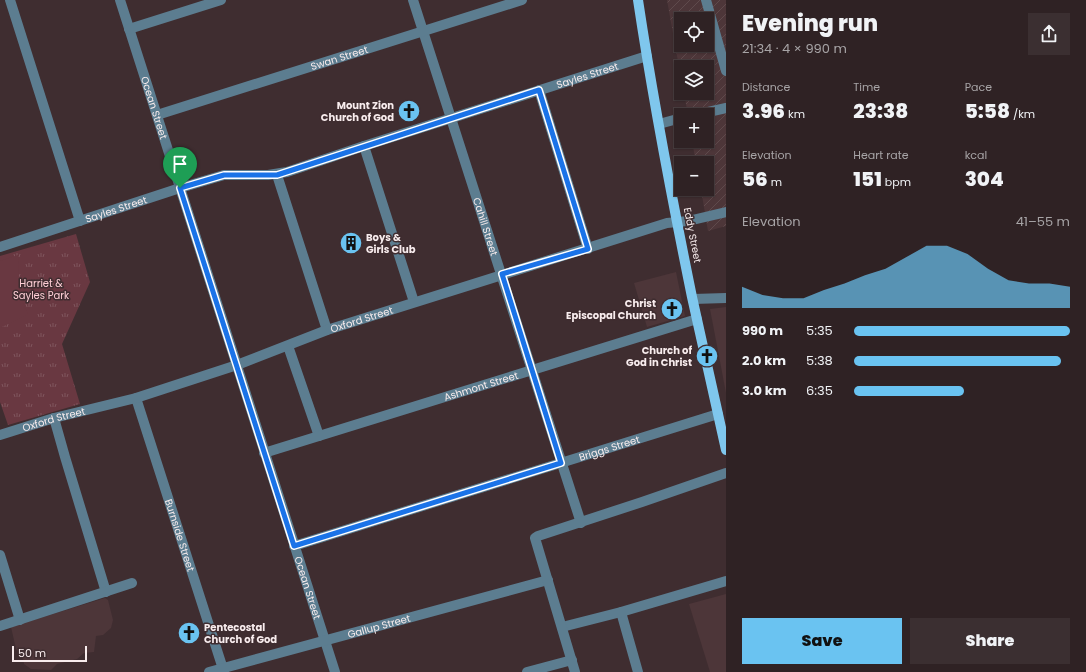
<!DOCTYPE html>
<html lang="en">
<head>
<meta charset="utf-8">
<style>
	body { margin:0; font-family:Poppins,sans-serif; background:#3b2f31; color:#f1f3f6; height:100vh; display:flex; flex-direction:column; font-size:15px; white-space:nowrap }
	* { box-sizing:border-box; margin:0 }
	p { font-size:13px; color:#a7a4a6 }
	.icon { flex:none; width:22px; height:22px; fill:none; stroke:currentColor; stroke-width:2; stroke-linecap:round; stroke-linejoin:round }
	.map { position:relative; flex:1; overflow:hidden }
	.sheet { display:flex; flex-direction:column; background:#2f2224; width:360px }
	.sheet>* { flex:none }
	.controls { position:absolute; left:674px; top:12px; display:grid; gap:8px }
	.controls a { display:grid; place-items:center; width:40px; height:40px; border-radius:0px; background:#2f2224; box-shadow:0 1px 3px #0004,0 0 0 1px #4a3f41; font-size:20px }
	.scale { position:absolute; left:12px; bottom:10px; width:75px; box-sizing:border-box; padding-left:4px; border:2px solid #f8eced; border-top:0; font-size:11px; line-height:14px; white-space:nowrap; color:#f8eced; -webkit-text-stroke:3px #3f2d30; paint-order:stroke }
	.pin { position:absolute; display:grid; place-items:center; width:34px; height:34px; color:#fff; margin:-41px -17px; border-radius:50% 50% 50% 0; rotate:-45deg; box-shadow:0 0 4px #0007 }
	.pin .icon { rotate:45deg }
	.round { display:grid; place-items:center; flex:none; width:42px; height:42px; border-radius:0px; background:#3b2f31 }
	.overview { display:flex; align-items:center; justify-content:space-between; height:68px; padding:0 16px }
	h1 { font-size:22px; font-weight:800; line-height:30px }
	.stats { display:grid; grid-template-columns:repeat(3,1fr); gap:6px; height:68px; padding:4px 16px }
	.stats div { display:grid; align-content:center }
	.stats b { font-size:20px; font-weight:800 }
	.stats small { font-size:11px; font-weight:400 }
	.stats p { font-size:11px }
	.chart { height:112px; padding:8px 16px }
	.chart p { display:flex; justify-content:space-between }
	.chart svg { width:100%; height:72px; margin-top:4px; fill:#6ac3f1; opacity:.7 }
	.primary-button { display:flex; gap:8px; margin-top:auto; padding:8px 16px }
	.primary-button a { flex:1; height:46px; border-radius:0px; background:#6ac3f1; color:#111; font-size:16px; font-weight:800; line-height:46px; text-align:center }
	.primary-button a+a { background:#3b2f31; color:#f1f3f6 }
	ul { padding:0 16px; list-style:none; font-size:13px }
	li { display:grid; grid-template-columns:64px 48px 1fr; align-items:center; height:30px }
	li i { height:10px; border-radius:5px; background:#6ac3f1 }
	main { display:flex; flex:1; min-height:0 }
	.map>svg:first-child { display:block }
	.built { fill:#4d3639 }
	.industrial { fill:url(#industrial-furrows); fill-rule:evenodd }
	.grass { fill:url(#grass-tufts) }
	.garden { fill:#693841 }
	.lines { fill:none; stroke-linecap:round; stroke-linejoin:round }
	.minor { stroke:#5c7d90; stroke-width:10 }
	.major { stroke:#7fc7ed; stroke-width:10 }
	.route-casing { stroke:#fff; stroke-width:8 }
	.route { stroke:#1a73e8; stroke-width:5 }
	.labels { text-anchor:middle; stroke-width:3; stroke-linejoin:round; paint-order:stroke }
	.street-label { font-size:10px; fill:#f8eced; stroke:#3f2d30 }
	.poi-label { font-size:10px; font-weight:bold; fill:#f8eced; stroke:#3f2d30; text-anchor:end }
	.park-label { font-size:10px; fill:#feced5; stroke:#3f2d30 }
</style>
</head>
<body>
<main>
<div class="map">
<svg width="726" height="672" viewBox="0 0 726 672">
	<defs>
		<pattern id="industrial-furrows" width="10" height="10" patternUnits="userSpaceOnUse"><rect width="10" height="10" fill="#4d3639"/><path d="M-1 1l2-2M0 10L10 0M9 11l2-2" fill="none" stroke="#5f4a4c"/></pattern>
		<pattern id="grass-tufts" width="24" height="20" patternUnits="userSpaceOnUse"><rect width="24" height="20" fill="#693841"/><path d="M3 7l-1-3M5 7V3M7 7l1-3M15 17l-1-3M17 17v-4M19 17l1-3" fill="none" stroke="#7f555d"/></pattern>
	</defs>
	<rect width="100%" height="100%" fill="#3f2d30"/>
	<g class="built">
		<polygon points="676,272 685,316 647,327 634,283"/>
		<polygon points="726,307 726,393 710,309"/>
		<polygon points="726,594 726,672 710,672 689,604"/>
		<polygon points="105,598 108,600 113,620 111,628 103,635 96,636 94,652 84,653 77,659 57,664 51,670 31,669 24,664 23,659 16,649 11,627"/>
	</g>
	<path class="industrial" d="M 667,0 L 726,0 L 726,226 L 708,231 L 701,189 L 707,189 L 707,163 L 696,163 L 692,141 L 707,141 L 707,115 L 688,115 L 684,93 L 707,93 L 707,67 L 681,67 L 681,78 ZM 681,19 L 707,19 L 707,45 L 681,45 Z"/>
	<polygon class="grass" points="76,234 90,282 62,344 80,404 8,425 0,402 0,256"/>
	<polygon class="garden" points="18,255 20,296 28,314 0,328 0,261"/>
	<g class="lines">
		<g class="minor">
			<polyline points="10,0 80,221"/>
			<path id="s1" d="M 120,0 L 335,672"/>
			<path id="s2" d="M 413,0 L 581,523"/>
			<polyline points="706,0 726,71"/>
			<polyline points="129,29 221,0"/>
			<polyline points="539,90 588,249"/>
			<path id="s3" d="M 157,115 L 522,0"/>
			<polyline points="695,115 726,108"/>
			<polyline points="659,124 681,118"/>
			<polyline points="364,146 414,302"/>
			<polyline points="277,175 327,330"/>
			<path id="s4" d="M 0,247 L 180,188 L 224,175 L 268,175 L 287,172 L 364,146 L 647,56"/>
			<polyline points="693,299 726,298"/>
			<polyline points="288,346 319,436"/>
			<path id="s5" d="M 136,398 L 224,672"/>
			<polyline points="54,418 65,457 106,592"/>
			<path id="s6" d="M 0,435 L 54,418 L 136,398 L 237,365 L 327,330 L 667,223 L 688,221 L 726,212"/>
			<path id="s7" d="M 264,453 L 697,319"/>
			<path id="s8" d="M 294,546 L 718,414"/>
			<polyline points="0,555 20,620"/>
			<polyline points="621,612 638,672"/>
			<polyline points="0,626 132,583"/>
			<polyline points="562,627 621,612 726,581"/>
			<path id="s9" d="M 209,672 L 548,580"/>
			<polyline points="527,672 572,660"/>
			<polyline points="575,672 535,538 538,536 642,502 726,473"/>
		</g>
		<path class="major" d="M 638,0 C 653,100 672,199 692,297 C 703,348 715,399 726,450"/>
	</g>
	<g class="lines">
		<g class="route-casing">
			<polygon id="route" points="539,90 588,249 502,274 561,463 294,546 180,188 224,175 277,175"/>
		</g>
		<use href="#route" class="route"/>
	</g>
	<defs>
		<g id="church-disc" transform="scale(1.15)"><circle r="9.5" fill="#6ac3f1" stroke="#3f2d30"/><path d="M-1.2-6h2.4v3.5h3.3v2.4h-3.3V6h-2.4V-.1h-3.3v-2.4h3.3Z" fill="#111"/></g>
		<g id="building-disc" transform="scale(1.15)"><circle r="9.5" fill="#6ac3f1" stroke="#3f2d30"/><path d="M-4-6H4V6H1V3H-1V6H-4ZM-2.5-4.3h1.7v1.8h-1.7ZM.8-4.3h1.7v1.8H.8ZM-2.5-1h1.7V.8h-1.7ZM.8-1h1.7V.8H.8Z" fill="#111"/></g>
	</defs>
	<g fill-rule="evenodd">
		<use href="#church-disc" x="409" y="111"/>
		<use href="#building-disc" x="351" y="243"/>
		<use href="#church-disc" x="672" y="309"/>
		<use href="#church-disc" x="707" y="356"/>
		<use href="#church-disc" x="189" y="633"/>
	</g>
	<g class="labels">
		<g class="street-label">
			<text dy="4" stroke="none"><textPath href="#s3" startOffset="191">Swan Street</textPath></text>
			<text dy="4" stroke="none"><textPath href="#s4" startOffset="614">Sayles Street</textPath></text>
			<text dy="4" stroke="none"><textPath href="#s1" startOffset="113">Ocean Street</textPath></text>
			<text dy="4" stroke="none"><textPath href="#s4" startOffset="122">Sayles Street</textPath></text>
			<text dy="4" stroke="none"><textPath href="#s2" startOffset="238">Cahill Street</textPath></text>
			<text transform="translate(693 235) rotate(79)" y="4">Eddy Street</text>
			<text dy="4" stroke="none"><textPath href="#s6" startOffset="380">Oxford Street</textPath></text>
			<text dy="4" stroke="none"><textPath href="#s7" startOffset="227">Ashmont Street</textPath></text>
			<text dy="4" stroke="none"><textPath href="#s6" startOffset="56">Oxford Street</textPath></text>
			<text dy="4" stroke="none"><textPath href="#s8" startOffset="330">Briggs Street</textPath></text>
			<text dy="4" stroke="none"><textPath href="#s5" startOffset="144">Burnside Street</textPath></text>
			<text dy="4" stroke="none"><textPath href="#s1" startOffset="617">Ocean Street</textPath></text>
			<text dy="4" stroke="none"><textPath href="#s9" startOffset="176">Gallup Street</textPath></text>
		</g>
		<g class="poi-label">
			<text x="394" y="109">Mount Zion<tspan x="394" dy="12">Church of God</tspan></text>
			<text x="366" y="241" text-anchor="start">Boys &amp;<tspan x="366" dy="12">Girls Club</tspan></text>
			<text x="656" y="307">Christ<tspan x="656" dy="12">Episcopal Church</tspan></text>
			<text x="692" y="354">Church of<tspan x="692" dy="12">God in Christ</tspan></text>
			<text x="204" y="631" text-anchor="start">Pentecostal<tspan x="204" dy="12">Church of God</tspan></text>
		</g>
		<g class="park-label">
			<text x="41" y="287">Harriet &amp;<tspan x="41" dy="12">Sayles Park</tspan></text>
		</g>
	</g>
</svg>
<div class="controls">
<a><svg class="icon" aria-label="locate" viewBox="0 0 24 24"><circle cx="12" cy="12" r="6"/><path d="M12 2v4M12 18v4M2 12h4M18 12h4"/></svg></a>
<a><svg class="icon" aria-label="layers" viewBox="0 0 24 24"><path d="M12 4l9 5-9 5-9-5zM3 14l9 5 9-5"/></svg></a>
<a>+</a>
<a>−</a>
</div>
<div class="scale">50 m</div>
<div class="pin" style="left:180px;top:188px;background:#1e9e55"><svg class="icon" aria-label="arrive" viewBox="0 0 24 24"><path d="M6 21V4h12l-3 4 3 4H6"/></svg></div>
</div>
<section class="sheet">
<div class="overview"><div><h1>Evening run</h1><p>21:34 · 4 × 990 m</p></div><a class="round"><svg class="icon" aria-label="share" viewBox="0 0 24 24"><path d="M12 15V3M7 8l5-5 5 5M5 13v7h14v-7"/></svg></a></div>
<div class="stats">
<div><p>Distance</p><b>3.96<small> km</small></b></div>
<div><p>Time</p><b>23:38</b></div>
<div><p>Pace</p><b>5:58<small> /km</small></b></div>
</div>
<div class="stats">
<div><p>Elevation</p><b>56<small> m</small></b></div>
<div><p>Heart rate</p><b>151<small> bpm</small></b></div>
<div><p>kcal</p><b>304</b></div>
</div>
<div class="chart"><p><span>Elevation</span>41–55 m</p>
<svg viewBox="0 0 160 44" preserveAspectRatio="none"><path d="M0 44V31L10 36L20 38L30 38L40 33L50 29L60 24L70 20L80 13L90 6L100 6L110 11L120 20L130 27L140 29L150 29L160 31V44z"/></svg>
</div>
<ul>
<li><b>990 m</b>5:35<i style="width:100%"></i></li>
<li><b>2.0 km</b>5:38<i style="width:96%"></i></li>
<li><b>3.0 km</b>6:35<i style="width:51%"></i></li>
</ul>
<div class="primary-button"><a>Save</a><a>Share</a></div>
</section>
</main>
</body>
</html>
